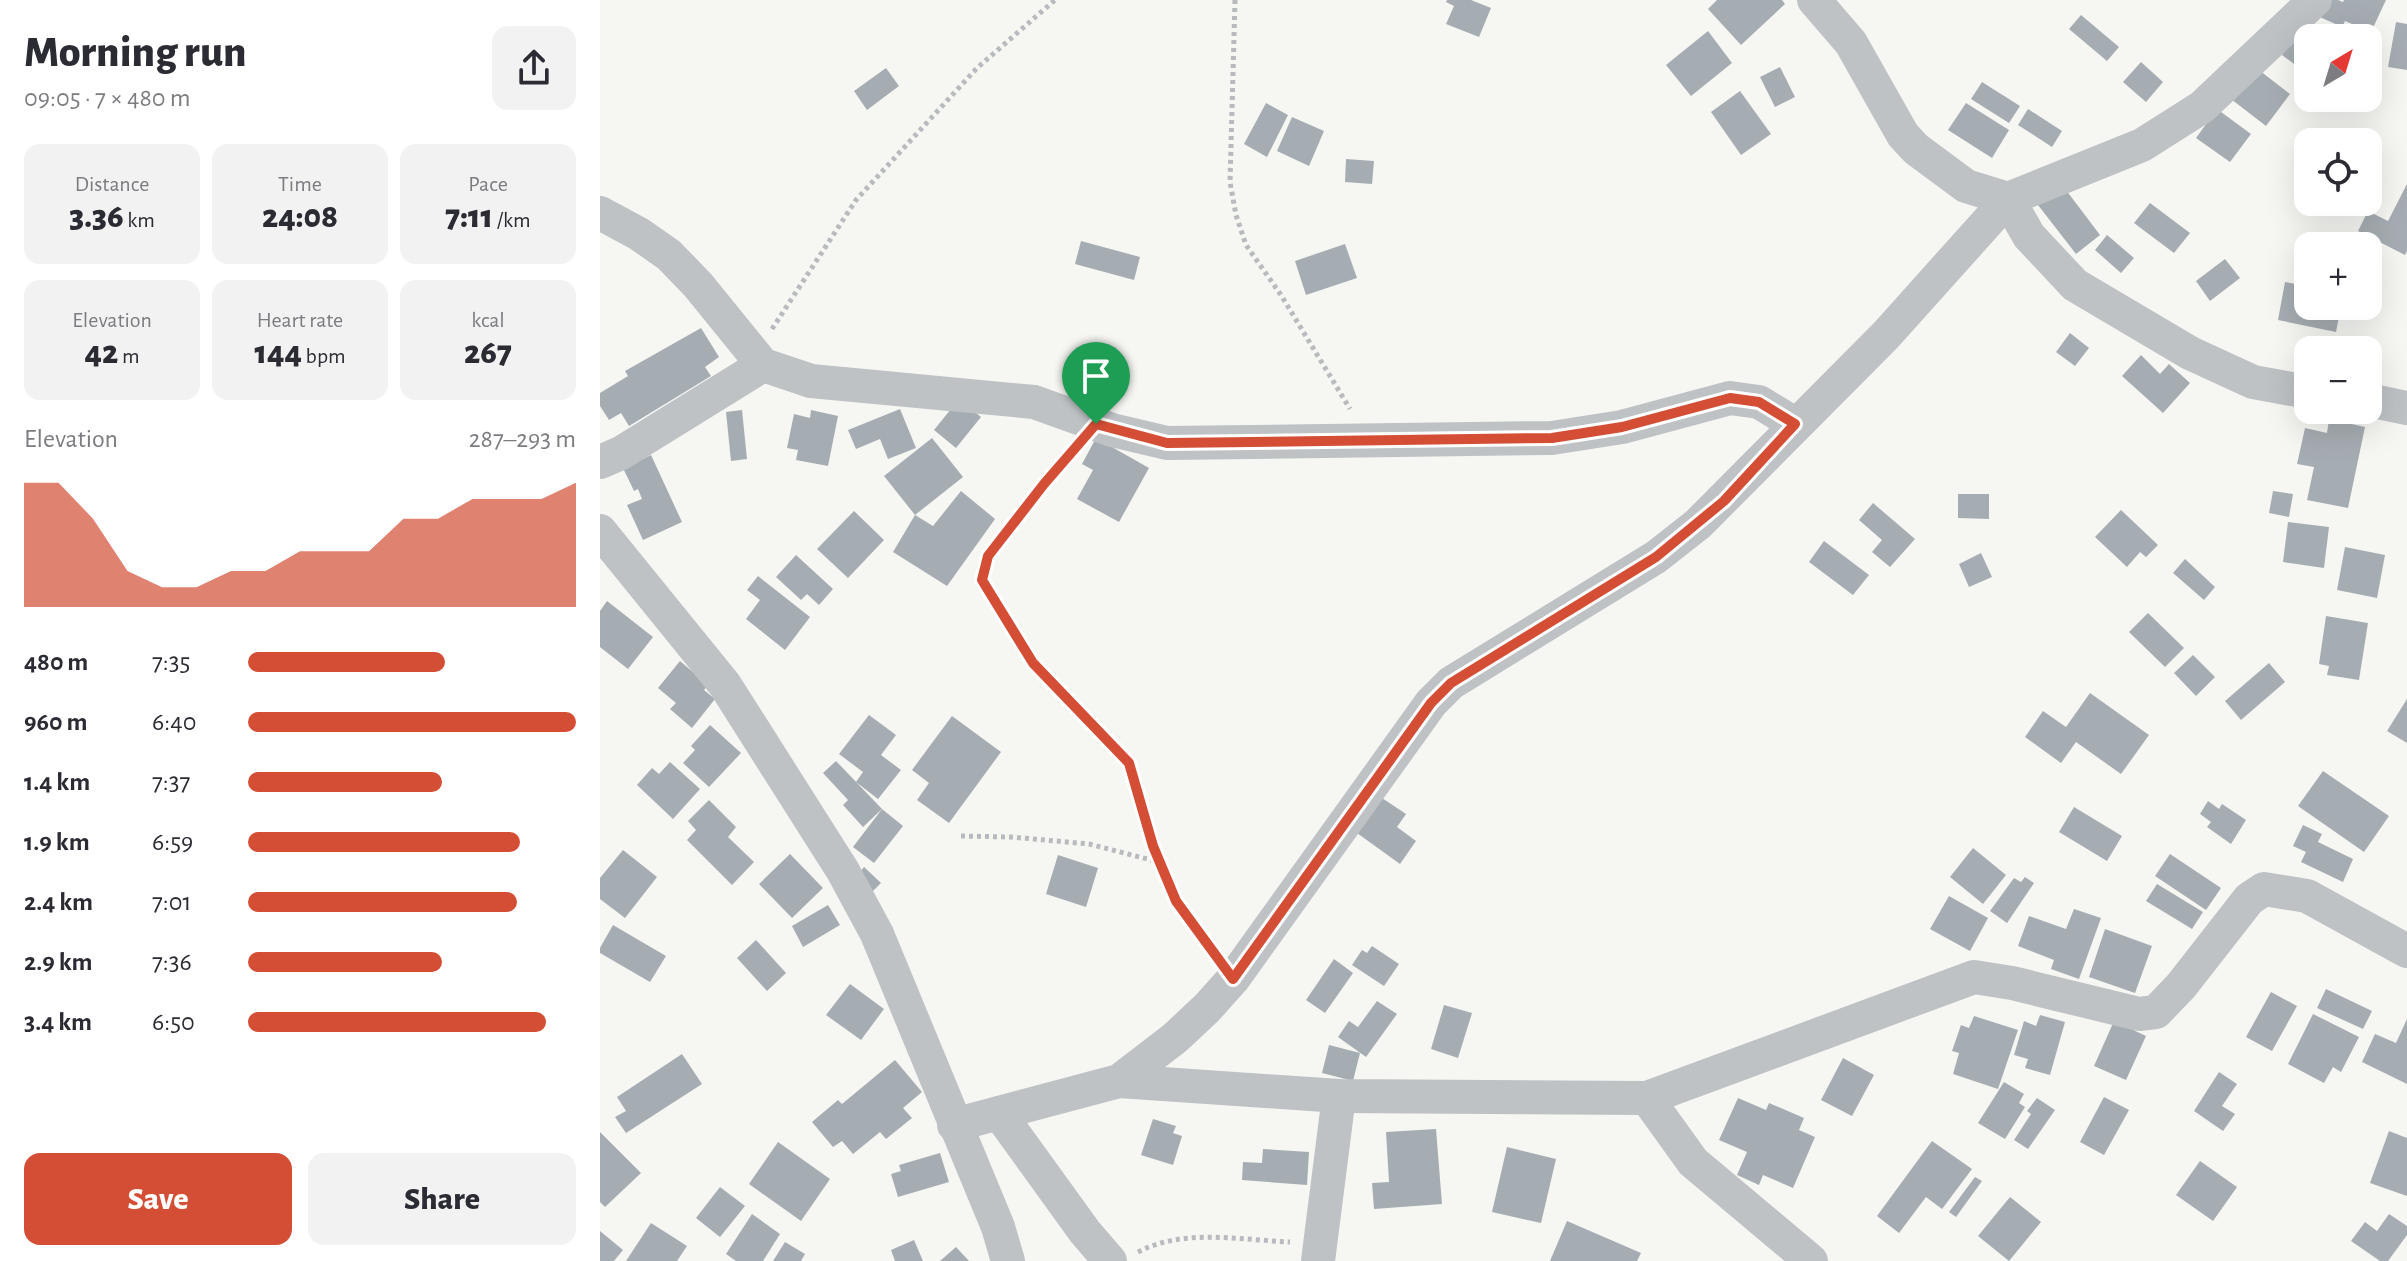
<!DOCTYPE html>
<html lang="en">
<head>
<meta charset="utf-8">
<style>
	body { margin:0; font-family:"Alegreya Sans",sans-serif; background:#f2f2f3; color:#2b2b33; height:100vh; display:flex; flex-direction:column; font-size:30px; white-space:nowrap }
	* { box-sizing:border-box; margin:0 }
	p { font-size:26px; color:#7c7c81 }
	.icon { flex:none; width:44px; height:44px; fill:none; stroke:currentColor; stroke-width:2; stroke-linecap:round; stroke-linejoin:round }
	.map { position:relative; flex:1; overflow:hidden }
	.details { display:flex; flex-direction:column; background:#fff; width:600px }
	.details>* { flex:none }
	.needle { width:52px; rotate:38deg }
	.tools { position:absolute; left:1694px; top:24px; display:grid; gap:16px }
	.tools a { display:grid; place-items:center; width:88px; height:88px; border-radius:16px; background:#fff; box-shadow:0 8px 32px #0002; font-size:40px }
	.pin { position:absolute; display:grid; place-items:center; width:68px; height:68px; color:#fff; margin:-82px -34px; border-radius:50% 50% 50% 0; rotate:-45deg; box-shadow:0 0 8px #0007 }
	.pin .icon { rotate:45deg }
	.round { display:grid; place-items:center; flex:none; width:84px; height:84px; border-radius:16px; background:#f2f2f3 }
	.summary { display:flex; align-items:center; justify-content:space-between; height:136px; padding:0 24px }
	h1 { font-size:44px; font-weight:800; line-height:60px }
	.stats { display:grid; grid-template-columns:repeat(3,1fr); gap:12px; height:136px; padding:8px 24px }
	.stats div { display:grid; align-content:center; border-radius:16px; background:#f2f2f3; text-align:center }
	.stats b { font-size:34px; font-weight:800 }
	.stats small { font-size:22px; font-weight:400 }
	.stats p { font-size:22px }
	.chart { height:224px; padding:16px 24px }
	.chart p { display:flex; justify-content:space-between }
	.chart svg { width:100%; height:144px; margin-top:8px; fill:#d44e35; opacity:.7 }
	.action { display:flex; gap:16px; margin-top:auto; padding:16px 24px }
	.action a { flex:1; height:92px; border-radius:16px; background:#d44e35; color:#fff; font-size:32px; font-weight:800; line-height:92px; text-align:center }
	.action a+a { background:#f2f2f3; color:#2b2b33 }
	ul { padding:0 24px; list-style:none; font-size:26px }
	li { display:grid; grid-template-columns:128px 96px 1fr; align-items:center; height:60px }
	li i { height:20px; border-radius:10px; background:#d44e35 }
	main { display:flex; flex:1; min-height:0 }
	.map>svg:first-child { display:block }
	.building { fill:#a6adb2 }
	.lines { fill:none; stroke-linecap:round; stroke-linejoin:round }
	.path { stroke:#b8bbbd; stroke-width:5; stroke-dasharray:4 4; stroke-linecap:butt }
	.minor { stroke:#bec2c5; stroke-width:34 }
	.route-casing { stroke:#fff; stroke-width:16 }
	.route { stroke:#d44e35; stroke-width:10 }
</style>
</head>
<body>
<main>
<section class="details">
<div class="summary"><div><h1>Morning run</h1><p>09:05 · 7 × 480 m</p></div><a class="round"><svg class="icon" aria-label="share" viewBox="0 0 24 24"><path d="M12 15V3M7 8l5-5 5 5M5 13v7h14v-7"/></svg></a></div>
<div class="stats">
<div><p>Distance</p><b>3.36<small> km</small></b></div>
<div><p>Time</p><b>24:08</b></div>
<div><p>Pace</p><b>7:11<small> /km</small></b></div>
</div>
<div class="stats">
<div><p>Elevation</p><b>42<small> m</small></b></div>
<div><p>Heart rate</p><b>144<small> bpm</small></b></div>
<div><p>kcal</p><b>267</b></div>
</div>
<div class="chart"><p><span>Elevation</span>287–293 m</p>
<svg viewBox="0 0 160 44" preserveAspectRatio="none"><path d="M0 44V6L10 6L20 17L30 33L40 38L50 38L60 33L70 33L80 27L90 27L100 27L110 17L120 17L130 11L140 11L150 11L160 6V44z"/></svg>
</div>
<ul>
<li><b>480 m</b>7:35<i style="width:60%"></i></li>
<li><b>960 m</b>6:40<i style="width:100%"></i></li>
<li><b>1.4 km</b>7:37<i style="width:59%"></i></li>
<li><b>1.9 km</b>6:59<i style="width:83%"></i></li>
<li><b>2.4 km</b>7:01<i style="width:82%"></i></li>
<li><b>2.9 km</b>7:36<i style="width:59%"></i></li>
<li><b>3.4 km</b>6:50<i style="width:91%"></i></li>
</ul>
<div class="action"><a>Save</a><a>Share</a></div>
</section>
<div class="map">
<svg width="1807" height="1261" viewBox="0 0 1807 1261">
	<rect width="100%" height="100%" fill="#f6f6f3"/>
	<g class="building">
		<polygon points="847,0 871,0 891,8 879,37 846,24 854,6 846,2"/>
		<polygon points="1117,0 1182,0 1185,4 1141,45 1108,9"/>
		<polygon points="1707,0 1738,0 1743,2 1744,0 1786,0 1771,32 1745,21 1742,27 1702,9"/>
		<polygon points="1702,14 1733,38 1708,38 1708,74 1682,55 1692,41"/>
		<polygon points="1481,15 1519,47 1507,61 1469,29"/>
		<polygon points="1796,22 1807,24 1807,70 1788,67"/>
		<polygon points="1108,31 1132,63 1091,96 1066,65"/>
		<polygon points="1541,62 1563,82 1546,102 1523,82"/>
		<polygon points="1180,67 1195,97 1175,107 1160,77"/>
		<polygon points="1655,67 1690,94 1666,126 1631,99"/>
		<polygon points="286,68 299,86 267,110 254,91"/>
		<polygon points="1382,82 1420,106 1409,123 1371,99"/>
		<polygon points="1140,91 1171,134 1141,155 1111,112"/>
		<polygon points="666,103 688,115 667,157 644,144"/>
		<polygon points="1366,103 1409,130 1392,158 1348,130"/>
		<polygon points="1428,109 1462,131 1452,147 1418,125"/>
		<polygon points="1617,109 1651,134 1630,162 1596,138"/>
		<polygon points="692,117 724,131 709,166 677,151"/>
		<polygon points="746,159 774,161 772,184 745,182"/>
		<polygon points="1807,184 1807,251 1805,255 1758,231 1768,211 1788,221"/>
		<polygon points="1463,186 1500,235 1476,254 1438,205"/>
		<polygon points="1550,203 1590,233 1574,253 1534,223"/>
		<polygon points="1507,235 1534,258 1521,273 1495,250"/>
		<polygon points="481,241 540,257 534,280 475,264"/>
		<polygon points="745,244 757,278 706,295 695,261"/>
		<polygon points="1625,259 1640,278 1610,301 1596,281"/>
		<polygon points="1685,282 1708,286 1708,306 1741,306 1736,332 1678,320"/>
		<polygon points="101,328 119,357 105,367 111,376 29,426 21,413 9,420 0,406 0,393 28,376 25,371"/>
		<polygon points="1470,333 1489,348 1475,366 1456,352"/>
		<polygon points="1541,355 1560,374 1569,364 1590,383 1563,413 1522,376"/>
		<polygon points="359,399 381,417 356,448 334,430"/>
		<polygon points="300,409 316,448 288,459 280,439 256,449 248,430"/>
		<polygon points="142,410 147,459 131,461 126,412"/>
		<polygon points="211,410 238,416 228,466 196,460 198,450 187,448 194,414 210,418"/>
		<polygon points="1729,419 1765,427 1748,508 1707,500 1714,467 1697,464 1705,428 1727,433"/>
		<polygon points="332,438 363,477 315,515 284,476"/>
		<polygon points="496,438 549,468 519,522 477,499 493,470 482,464"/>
		<polygon points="51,455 82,522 43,540 27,505 42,499 38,489 34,491 23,468"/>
		<polygon points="361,491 395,519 347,586 293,552 315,515 333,526"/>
		<polygon points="1673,491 1693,494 1689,517 1669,513"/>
		<polygon points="1358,494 1389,494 1389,519 1358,518"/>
		<polygon points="1273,503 1315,539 1290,567 1272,552 1282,540 1259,520"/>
		<polygon points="1521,510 1558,545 1546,557 1540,552 1527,567 1495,537"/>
		<polygon points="254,511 284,540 248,578 217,549"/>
		<polygon points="1688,522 1729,527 1724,568 1683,562"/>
		<polygon points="1224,541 1269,575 1253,595 1209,562"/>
		<polygon points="1745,547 1785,555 1777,598 1737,590"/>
		<polygon points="1381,553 1392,577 1369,587 1359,564"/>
		<polygon points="196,555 233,589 219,605 207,594 201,600 176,577"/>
		<polygon points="1585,559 1615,587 1604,600 1573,573"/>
		<polygon points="158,576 210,617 185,650 146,619 160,600 147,590"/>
		<polygon points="7,601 53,637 28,669 0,647 0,611"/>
		<polygon points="1548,613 1584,648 1565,667 1529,632"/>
		<polygon points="1726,616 1768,623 1759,680 1727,675 1729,666 1719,664"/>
		<polygon points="1593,655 1615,677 1596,696 1574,673"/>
		<polygon points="80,661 108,685 104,690 115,699 92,728 70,709 76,703 58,688"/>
		<polygon points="1669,663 1685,682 1641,720 1625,701"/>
		<polygon points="1490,693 1549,735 1521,774 1476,742 1461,763 1425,737 1443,711 1466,727"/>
		<polygon points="1807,699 1807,743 1787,731"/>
		<polygon points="269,715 296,735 281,755 301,770 278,799 256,782 263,772 239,754"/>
		<polygon points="352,716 401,752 349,823 317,800 329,783 312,770"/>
		<polygon points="110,725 141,753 109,787 83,763 95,750 91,746"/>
		<polygon points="236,761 282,809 263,827 243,805 248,800 223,773"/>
		<polygon points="70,762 100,789 73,819 37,785 52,768 59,774"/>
		<polygon points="1723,771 1789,816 1764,852 1698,806"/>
		<polygon points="782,798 806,814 797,827 816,841 800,864 757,833"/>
		<polygon points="109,800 136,827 128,837 154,862 132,885 87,840 96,830 88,821"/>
		<polygon points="1608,801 1619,809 1622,804 1646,820 1631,844 1607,827 1611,822 1600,814"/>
		<polygon points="1474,807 1522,836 1507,861 1459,832"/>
		<polygon points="282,809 303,826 274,863 253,847"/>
		<polygon points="1703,825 1722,834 1718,842 1753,859 1743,882 1701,862 1706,852 1693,846"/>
		<polygon points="1373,848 1406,875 1383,904 1350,877"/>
		<polygon points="23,850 57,877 25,918 0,899 0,878"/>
		<polygon points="190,854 223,888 192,918 159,884"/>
		<polygon points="1570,854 1621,888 1606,910 1555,876"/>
		<polygon points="458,855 498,868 486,907 446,894"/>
		<polygon points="264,867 281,883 271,893 255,878"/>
		<polygon points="1425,877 1434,883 1407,923 1390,911 1414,878 1421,882"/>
		<polygon points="1557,884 1603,912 1592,929 1546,901"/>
		<polygon points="1349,896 1388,918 1370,951 1330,929"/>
		<polygon points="228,905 240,925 203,947 192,926"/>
		<polygon points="1474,909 1501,918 1479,979 1451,969 1454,960 1418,946 1429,916 1466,929"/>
		<polygon points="13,925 66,956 50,982 0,953 0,948"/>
		<polygon points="1505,929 1552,946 1535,993 1489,977"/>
		<polygon points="156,940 186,973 167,991 137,958"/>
		<polygon points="772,946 799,964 784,986 752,965 762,950 767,953"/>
		<polygon points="734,959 753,973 725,1013 706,1000"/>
		<polygon points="250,984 284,1009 261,1040 226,1015"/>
		<polygon points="1726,989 1772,1011 1763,1029 1717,1008"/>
		<polygon points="1671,992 1697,1006 1672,1051 1646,1037"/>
		<polygon points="777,1001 797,1014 766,1057 738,1037 749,1021 758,1027"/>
		<polygon points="844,1005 872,1013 858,1058 831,1049"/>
		<polygon points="1713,1014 1759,1037 1741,1072 1733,1067 1724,1083 1688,1064"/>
		<polygon points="1440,1015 1465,1022 1450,1075 1425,1068 1428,1059 1414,1055 1424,1021 1436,1026"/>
		<polygon points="1374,1016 1418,1030 1398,1089 1353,1074 1359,1053 1352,1051 1361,1025 1369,1028"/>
		<polygon points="1807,1019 1807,1084 1762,1062 1775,1034 1796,1043"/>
		<polygon points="1514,1021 1546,1036 1526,1080 1494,1066"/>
		<polygon points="729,1045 760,1053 753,1081 722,1073"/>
		<polygon points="82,1054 102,1084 26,1133 15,1117 26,1111 17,1097"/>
		<polygon points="1243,1058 1274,1075 1252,1116 1221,1100"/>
		<polygon points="295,1060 322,1092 303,1108 312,1118 286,1139 280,1132 253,1154 242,1141 233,1147 212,1122 238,1100 242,1104"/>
		<polygon points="1619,1072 1637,1084 1622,1106 1635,1114 1623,1131 1594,1111"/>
		<polygon points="1404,1082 1424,1094 1419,1103 1425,1107 1405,1139 1378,1123"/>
		<polygon points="1504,1097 1529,1110 1504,1155 1480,1142"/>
		<polygon points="1138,1098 1166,1110 1169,1103 1204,1118 1199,1130 1215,1137 1193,1188 1163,1175 1159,1185 1137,1175 1147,1152 1119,1140"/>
		<polygon points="1437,1098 1455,1110 1428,1149 1414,1140 1431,1114 1427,1111"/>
		<polygon points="553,1119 576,1126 573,1133 582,1136 573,1165 541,1155"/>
		<polygon points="836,1129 842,1204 774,1209 772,1183 789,1182 786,1132"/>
		<polygon points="1789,1131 1807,1138 1807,1196 1770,1183"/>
		<polygon points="0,1132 41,1173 5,1207 0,1202"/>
		<polygon points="1332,1141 1372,1169 1342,1209 1326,1197 1299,1233 1277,1216"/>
		<polygon points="178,1142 230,1179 201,1221 149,1184"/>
		<polygon points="907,1147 956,1159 941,1223 892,1212"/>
		<polygon points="663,1149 709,1152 707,1185 642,1180 643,1162 662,1163"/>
		<polygon points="340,1153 349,1182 298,1197 291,1174 301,1171 299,1165"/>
		<polygon points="1600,1161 1637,1187 1613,1221 1576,1195"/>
		<polygon points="1375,1177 1382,1181 1356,1217 1349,1212"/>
		<polygon points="120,1187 145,1206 120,1237 96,1218"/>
		<polygon points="1410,1197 1441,1222 1409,1261 1378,1236"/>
		<polygon points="152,1214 180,1234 163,1261 136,1261 126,1254"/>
		<polygon points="1789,1214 1807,1226 1807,1235 1788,1261 1780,1261 1751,1241 1765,1222 1777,1231"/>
		<polygon points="967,1221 1041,1253 1037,1261 950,1261"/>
		<polygon points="51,1223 87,1246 77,1261 26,1261"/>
		<polygon points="0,1231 23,1250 14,1261 0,1261"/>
		<polygon points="314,1240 323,1261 295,1261 291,1250"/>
		<polygon points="185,1242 205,1254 201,1261 173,1261"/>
		<polygon points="356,1247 369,1261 340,1261"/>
	</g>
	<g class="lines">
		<g class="path">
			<polyline points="635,0 630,182 636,215 646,245 681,295 750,409"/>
			<polyline points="172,329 256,200 377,68 455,0"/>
			<polyline points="474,449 388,556 382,580 433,663 529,763 553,846 576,901 615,954"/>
			<polyline points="361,836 411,837 489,844 559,862"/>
			<path d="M 538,1252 C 583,1228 641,1240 690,1242"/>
		</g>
		<g class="minor">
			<polyline points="1214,0 1251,43 1303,135 1316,149 1366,186 1408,199 1429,236 1475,285 1590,353 1653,382 1708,392"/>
			<polyline points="0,213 39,234 69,255 98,285 163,365 211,381 434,402 512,430 567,443 952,438 1022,427 1130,398 1159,402 1195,424"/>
			<polyline points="1768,400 1807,408"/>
			<polyline points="0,462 21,453 163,365"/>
			<polyline points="0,531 125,685 243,871 277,934 398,1227 408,1261"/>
			<polyline points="519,1081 739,1096 1047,1098 1374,977 1412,983 1539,1014 1556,1012 1581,986 1649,899 1664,889 1707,896 1807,951"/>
			<polyline points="1047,1098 1093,1162 1211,1261"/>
			<polyline points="399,1113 485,1232 510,1261"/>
			<polyline points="354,1125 519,1081 575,1038 607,1008 633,979 831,703 851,683 1056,557 1098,524 1286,335 1408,199 1542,145 1602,107 1715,0"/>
			<polyline points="718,1261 739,1096"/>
		</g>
	</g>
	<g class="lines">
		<g class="route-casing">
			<polygon id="route" points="1130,398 1159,402 1195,424 1124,501 1056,557 851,683 831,703 633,979 576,901 553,846 529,763 433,663 382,580 388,556 444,484 496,424 567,443 952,438 1022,427"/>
		</g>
		<use href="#route" class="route"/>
	</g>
</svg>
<div class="tools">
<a><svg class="needle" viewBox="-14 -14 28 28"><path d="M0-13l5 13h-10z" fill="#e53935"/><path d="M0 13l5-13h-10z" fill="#7c7c81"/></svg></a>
<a><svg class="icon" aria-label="locate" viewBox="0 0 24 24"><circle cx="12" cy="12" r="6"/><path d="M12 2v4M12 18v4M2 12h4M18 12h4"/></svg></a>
<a>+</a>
<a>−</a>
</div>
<div class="pin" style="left:496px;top:424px;background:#1e9e55"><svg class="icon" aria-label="arrive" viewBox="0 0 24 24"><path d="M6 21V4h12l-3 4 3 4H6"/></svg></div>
</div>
</main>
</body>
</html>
